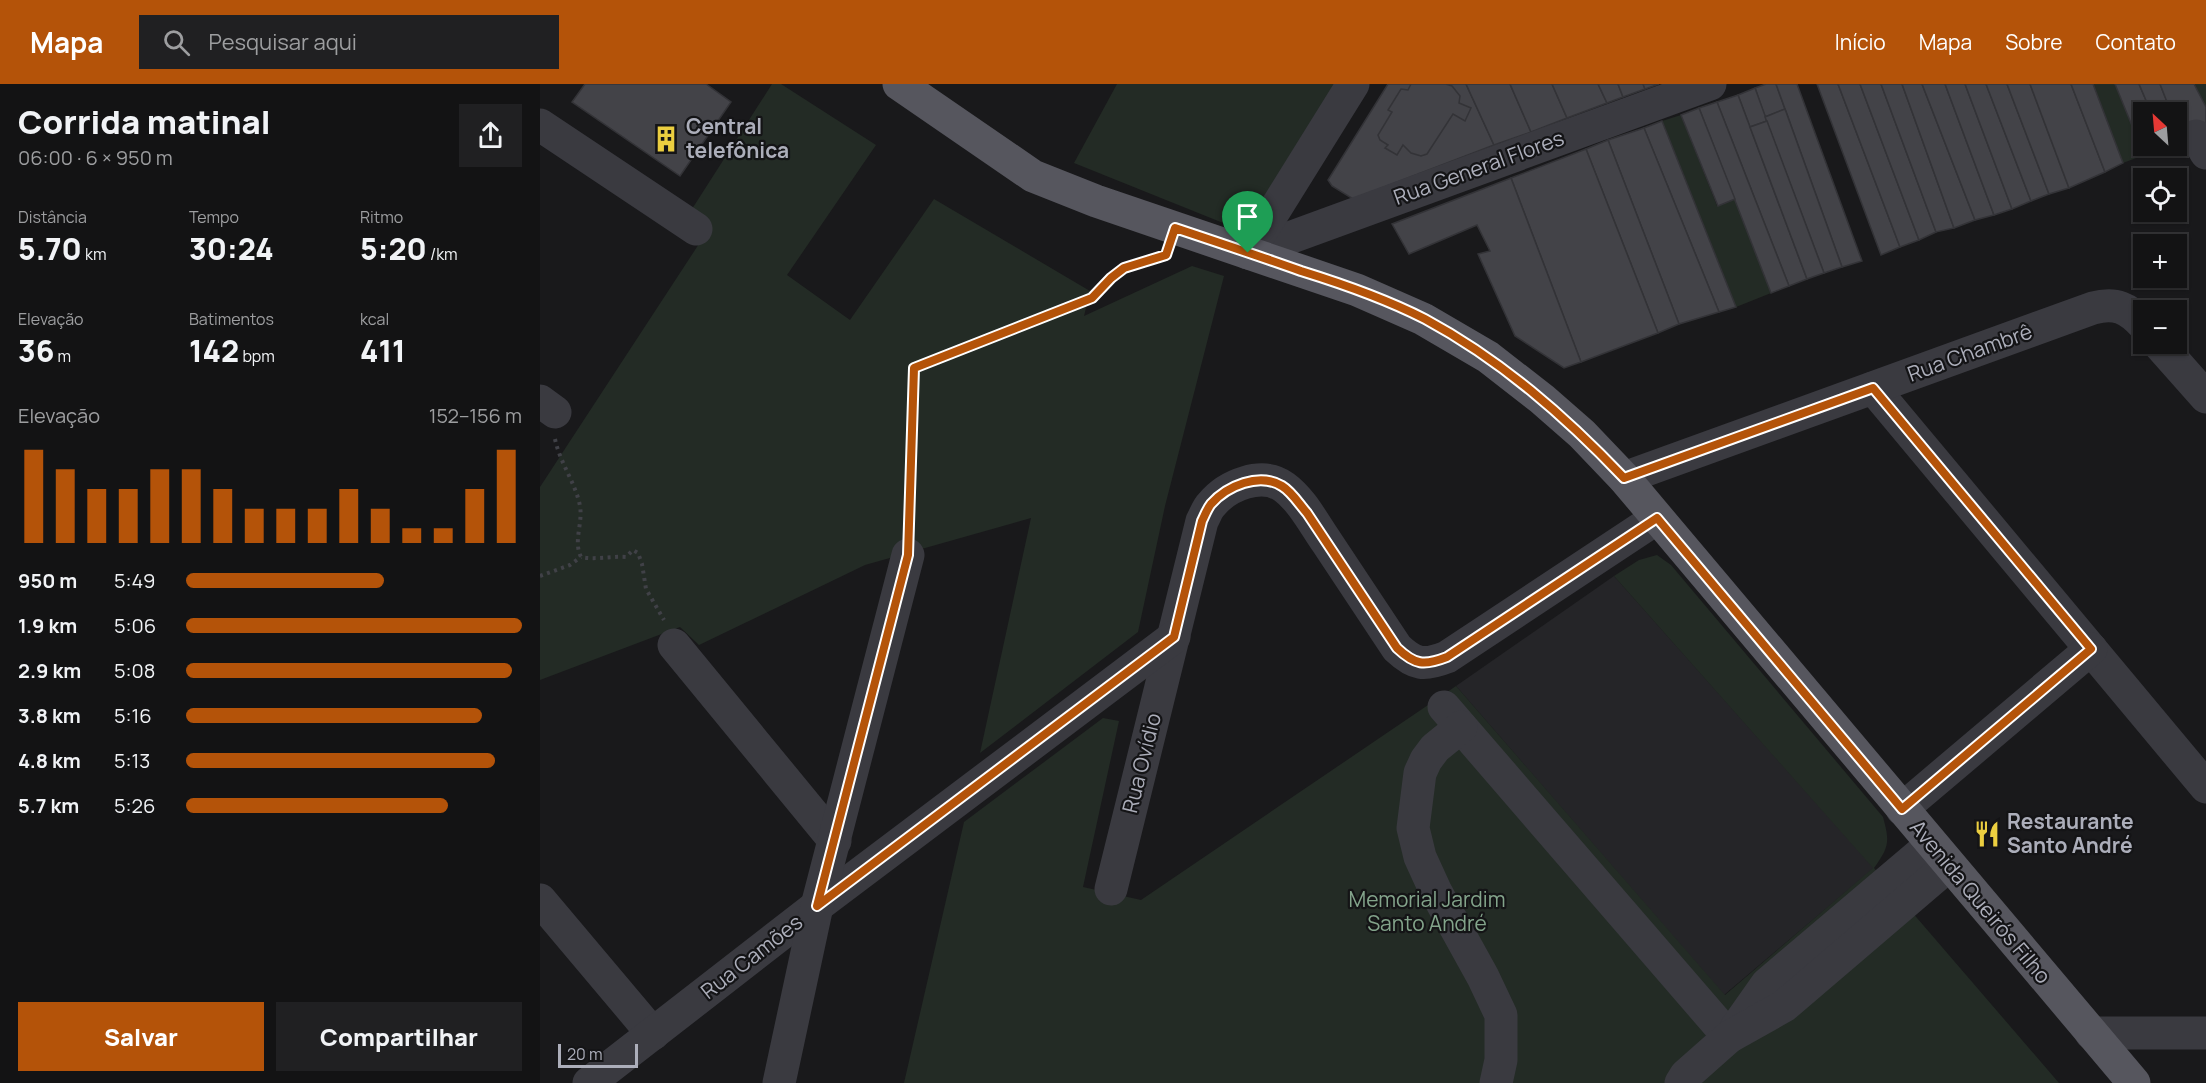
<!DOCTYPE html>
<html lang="pt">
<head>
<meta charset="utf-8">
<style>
	body { margin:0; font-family:Manrope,sans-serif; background:#202022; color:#f1f3f6; height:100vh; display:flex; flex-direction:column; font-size:22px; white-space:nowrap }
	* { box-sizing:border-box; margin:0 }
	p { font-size:20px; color:#9d9ea0 }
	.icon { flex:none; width:33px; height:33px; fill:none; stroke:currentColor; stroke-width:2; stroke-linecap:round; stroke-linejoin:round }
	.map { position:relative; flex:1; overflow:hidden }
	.panel { display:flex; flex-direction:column; background:#131314; width:540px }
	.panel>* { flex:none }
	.needle { width:39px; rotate:334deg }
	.controls { position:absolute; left:1593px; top:18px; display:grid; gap:12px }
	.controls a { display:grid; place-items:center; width:54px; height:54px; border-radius:0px; background:#131314; box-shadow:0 2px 4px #0004,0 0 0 2px #323234; font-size:30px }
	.scale { position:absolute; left:18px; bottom:15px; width:80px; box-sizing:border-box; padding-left:6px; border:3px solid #acaeba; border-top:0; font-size:16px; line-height:21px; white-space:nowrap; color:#acaeba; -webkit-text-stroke:4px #141416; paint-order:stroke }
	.pin { position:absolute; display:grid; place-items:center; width:51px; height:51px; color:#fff; margin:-62px -26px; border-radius:50% 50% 50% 0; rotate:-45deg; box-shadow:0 0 6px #0007 }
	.pin .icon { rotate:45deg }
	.round { display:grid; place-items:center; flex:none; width:63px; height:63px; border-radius:0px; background:#202022 }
	.head { display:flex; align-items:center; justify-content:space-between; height:102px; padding:0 18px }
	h1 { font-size:33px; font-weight:800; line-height:45px }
	.metrics { display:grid; grid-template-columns:repeat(3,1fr); gap:9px; height:102px; padding:6px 18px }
	.metrics div { display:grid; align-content:center }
	.metrics b { font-size:30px; font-weight:800 }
	.metrics small { font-size:16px; font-weight:400 }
	.metrics p { font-size:16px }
	.chart { height:168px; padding:12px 18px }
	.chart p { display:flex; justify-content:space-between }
	.chart svg { width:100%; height:108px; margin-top:6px; stroke:#b45309; stroke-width:6 }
	.cta { display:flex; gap:12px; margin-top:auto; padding:12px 18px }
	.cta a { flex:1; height:69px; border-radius:0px; background:#b45309; color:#fff; font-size:24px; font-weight:800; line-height:69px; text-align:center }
	.cta a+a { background:#202022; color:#f1f3f6 }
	ul { padding:0 18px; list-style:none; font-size:20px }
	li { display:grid; grid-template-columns:96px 72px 1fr; align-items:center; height:45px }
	li i { height:15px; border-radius:8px; background:#b45309 }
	header { display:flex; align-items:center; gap:36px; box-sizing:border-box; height:84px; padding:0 30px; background:#b45309; color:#fff }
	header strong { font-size:28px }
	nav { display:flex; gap:33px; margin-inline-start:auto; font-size:21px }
	.search { width:420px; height:54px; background:#202022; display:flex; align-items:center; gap:15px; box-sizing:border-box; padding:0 21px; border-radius:0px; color:#9d9ea0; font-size:22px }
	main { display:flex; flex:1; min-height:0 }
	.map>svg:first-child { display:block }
	.built { fill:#252528 }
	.green { fill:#232b25 }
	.building { fill:#434348; stroke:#333337; stroke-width:1.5 }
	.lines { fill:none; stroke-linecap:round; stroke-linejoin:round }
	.path { stroke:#404147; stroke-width:4; stroke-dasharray:3 4.5; stroke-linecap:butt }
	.minor { stroke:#3a3a40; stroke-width:33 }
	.major { stroke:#56565e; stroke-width:33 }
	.route-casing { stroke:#fff; stroke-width:12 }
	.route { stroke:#b45309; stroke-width:8 }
	.labels { text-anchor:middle; stroke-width:4.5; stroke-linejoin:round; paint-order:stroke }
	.poi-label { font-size:21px; font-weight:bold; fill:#acaeba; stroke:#141416; text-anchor:start }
	.street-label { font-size:21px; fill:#acaeba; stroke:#141416 }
	.park-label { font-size:21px; fill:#83a48b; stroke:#141416 }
</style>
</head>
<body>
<header>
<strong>Mapa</strong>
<div class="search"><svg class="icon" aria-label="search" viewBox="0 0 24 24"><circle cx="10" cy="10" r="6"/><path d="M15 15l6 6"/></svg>Pesquisar aqui</div>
<nav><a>Início</a><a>Mapa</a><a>Sobre</a><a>Contato</a></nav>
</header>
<main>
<section class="panel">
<div class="head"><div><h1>Corrida matinal</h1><p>06:00 · 6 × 950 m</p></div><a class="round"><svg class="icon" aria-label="share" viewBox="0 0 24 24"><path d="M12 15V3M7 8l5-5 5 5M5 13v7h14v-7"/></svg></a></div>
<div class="metrics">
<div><p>Distância</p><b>5.70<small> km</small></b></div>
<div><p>Tempo</p><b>30:24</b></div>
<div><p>Ritmo</p><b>5:20<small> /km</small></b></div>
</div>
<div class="metrics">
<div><p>Elevação</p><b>36<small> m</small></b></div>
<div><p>Batimentos</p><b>142<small> bpm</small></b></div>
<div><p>kcal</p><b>411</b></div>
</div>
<div class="chart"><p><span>Elevação</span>152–156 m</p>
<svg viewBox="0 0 160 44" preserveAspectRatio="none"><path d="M5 44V6M15 44V14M25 44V22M35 44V22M45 44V14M55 44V14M65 44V22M75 44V30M85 44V30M95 44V30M105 44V22M115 44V30M125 44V38M135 44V38M145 44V22M155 44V6"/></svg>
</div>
<ul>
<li><b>950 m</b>5:49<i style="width:59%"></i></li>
<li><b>1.9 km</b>5:06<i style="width:100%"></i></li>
<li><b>2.9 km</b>5:08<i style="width:97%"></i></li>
<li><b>3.8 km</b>5:16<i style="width:88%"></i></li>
<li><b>4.8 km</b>5:13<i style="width:92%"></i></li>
<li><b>5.7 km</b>5:26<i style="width:78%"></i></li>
</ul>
<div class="cta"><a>Salvar</a><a>Compartilhar</a></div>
</section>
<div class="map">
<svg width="1666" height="999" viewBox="0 0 1666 999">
	<rect width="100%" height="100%" fill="#19191b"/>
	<polygon class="built" points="1074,492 1334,784 1184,911 916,602"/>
	<g class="green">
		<polygon points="232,0 241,0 336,61 247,191 310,236 394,115 550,207 544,232 652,182 684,192 625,422 598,548 440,669 491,434 325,481 159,561 140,543 0,596 0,403 172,140 152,125"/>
		<polygon points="577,0 813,0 718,153 534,79"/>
		<polygon points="1553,0 1575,0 1604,71 1583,79"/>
		<polygon points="1654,0 1666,0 1666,23"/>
		<polygon points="1141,31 1177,122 1195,115 1231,209 1196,223 1122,37"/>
		<path d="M 1117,471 L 1131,481 L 1343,733 C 1350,758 1349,763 1334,784 L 1519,999 L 364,999 L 424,738 L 563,634 L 579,637 L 543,803 L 601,816 L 916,602 L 1185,911 L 1333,784 L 1074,492 L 1099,476 Z"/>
	</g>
	<g class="building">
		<polygon points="45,0 166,0 191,18 140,92 32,18"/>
		<polygon points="848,0 926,0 954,61 813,115 792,102 788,96"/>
		<polygon points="871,0 906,0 912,2 920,12 919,19 931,24 925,37 913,30 887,70 881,72 871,69 863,61 857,71 845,64 848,61 840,56 838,51 852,28 848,26 861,5 868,6"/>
		<polygon points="926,0 970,0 991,48 954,61"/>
		<polygon points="970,0 1012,0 1027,34 991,48"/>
		<polygon points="1012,0 1058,0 1067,19 1027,34"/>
		<polygon points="1058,0 1078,0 1083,13 1067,19"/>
		<polygon points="1078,0 1103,0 1105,5 1083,13"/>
		<polygon points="1103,0 1119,0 1105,5"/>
		<polygon points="1226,0 1236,0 1245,25 1225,33 1215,4"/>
		<polygon points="1236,0 1257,0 1322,177 1302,183"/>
		<polygon points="1277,0 1298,0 1360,163 1341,171"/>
		<polygon points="1298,0 1320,0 1379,156 1360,163"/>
		<polygon points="1320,0 1341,0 1396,148 1379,156"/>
		<polygon points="1341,0 1362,0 1414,144 1396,148"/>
		<polygon points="1362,0 1382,0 1435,136 1414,144"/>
		<polygon points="1382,0 1405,0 1454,131 1435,136"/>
		<polygon points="1405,0 1425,0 1472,125 1454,131"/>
		<polygon points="1425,0 1446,0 1491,117 1472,125"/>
		<polygon points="1446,0 1467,0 1509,110 1491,117"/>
		<polygon points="1467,0 1490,0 1529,104 1509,110"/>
		<polygon points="1490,0 1531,0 1565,88 1529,104"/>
		<polygon points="1531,0 1553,0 1583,79 1565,88"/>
		<polygon points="1575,0 1599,0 1611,28 1604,28 1604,62 1624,63 1604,71"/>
		<polygon points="1599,0 1620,0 1631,28 1611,28"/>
		<polygon points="1620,0 1654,0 1666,23 1666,45 1642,57 1636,43 1636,28 1631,28"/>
		<polygon points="1215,4 1227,37 1210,43 1198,11"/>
		<polygon points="1198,11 1267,195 1249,202 1177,18"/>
		<polygon points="1177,18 1249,202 1231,209 1159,24"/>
		<polygon points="1159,24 1195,115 1178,122 1141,31"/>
		<polygon points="1245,25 1302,183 1284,189 1225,33"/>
		<polygon points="1122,37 1196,223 1179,228 1104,44"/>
		<polygon points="1227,37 1284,189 1267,195 1210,43"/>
		<polygon points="1636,43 1642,57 1636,59"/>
		<polygon points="1104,44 1179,228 1139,240 1068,56"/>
		<polygon points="1068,56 1139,240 1118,249 1046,65"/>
		<polygon points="1046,65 1118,249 1041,278 971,94"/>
		<polygon points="971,94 1041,278 1024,284 975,252 938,170 950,167 937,141 869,170 852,140"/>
	</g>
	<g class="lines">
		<g class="path">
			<path d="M 15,355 C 20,379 36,400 40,422 C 43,440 33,457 41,473 C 56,476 70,472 86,473 L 93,466 L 98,469 L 102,480 L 106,505 L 124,536"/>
			<path d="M 369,443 L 374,284 L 552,214 C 579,184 587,183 624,171"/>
			<polyline points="0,492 30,481 41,473"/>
		</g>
		<g class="minor">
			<polyline points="0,41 156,145"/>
			<polyline points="1656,52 1666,69"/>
			<polyline points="708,169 1170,0"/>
			<polyline points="708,169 813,0"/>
			<polyline points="1619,260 1666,313"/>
			<polyline points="1333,304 1666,703"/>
			<polyline points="0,317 15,328"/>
			<path d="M 1084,394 L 1553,224 C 1576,218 1588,224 1604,241"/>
			<polyline points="134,561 295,757"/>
			<polyline points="904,623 1189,953"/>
			<polyline points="921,643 895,664 886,676 880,689 873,744 880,773 896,808 943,893 961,931 961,976 956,999"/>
			<polyline points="1362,725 1551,565"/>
			<path d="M 571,805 L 662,437 C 665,432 667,425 671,421 C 687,401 722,387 744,403 C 762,416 774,440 786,457 C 810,493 833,528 857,564 C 875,581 884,582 907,573 L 1117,434"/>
			<polyline points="0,816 113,950"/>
			<polyline points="1196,944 1227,900 1392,760"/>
			<polyline points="1551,949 1666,949"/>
			<polyline points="49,999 277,822 634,553"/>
			<polyline points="239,999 277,822 368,471"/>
			<polyline points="1141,999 1146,991 1189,953 1244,922 1409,781"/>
		</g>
		<polyline class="major" points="359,0 493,92 556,117 817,206 883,235 948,273 1002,315 1042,350 1084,394 1594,999"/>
	</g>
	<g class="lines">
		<g class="route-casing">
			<path id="route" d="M 635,144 C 677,158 719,172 761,187 C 803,200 846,215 885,235 C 961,276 1025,332 1084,394 L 1333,304 L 1551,565 L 1362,725 L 1117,434 L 907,573 C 884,582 875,581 857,564 L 767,429 C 759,420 752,408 742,402 C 719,388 687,402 671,420 C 667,425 665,431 662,437 L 634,553 L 277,822 L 368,471 L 374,284 L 552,214 L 571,194 L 584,184 L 626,171 Z"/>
		</g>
		<use href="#route" class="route"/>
	</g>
	<defs>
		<g id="building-bare" transform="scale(2.07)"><path d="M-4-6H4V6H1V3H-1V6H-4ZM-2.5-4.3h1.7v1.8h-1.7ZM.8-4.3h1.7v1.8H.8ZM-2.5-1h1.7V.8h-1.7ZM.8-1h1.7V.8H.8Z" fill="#ebce40" stroke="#141416" stroke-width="2.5" paint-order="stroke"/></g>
		<g id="restaurant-bare" transform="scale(2.07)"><path d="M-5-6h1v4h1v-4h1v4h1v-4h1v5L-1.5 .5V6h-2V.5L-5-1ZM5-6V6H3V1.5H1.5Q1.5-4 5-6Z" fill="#ebce40" stroke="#141416" stroke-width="2.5" paint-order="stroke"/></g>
	</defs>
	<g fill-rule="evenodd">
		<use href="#building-bare" x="126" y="55"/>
		<use href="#restaurant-bare" x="1447" y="750"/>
	</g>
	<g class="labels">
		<g class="poi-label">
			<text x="146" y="50">Central<tspan x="146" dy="24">telefônica</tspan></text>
			<text x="1467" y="745">Restaurante<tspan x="1467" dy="24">Santo André</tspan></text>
		</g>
		<g class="street-label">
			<text transform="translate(939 84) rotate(-20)" y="7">Rua General Flores</text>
			<text transform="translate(1430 269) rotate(-20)" y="7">Rua Chambrê</text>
			<text transform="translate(602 679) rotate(-76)" y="7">Rua Ovídio</text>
			<text transform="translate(1440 818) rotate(50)" y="7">Avenida Queirós Filho</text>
			<text transform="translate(212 873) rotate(-38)" y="7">Rua Camões</text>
		</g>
		<g class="park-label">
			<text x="887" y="823">Memorial Jardim<tspan x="887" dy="24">Santo André</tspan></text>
		</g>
	</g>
</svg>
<div class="controls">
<a><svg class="needle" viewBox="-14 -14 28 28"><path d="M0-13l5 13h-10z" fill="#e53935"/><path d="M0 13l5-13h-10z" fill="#9d9ea0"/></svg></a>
<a><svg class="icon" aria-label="locate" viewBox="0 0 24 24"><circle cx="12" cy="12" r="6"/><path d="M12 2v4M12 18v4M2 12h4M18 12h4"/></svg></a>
<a>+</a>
<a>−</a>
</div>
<div class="scale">20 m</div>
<div class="pin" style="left:708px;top:169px;background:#1e9e55"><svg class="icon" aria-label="arrive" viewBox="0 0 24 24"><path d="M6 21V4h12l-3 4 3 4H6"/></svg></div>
</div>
</main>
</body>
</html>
